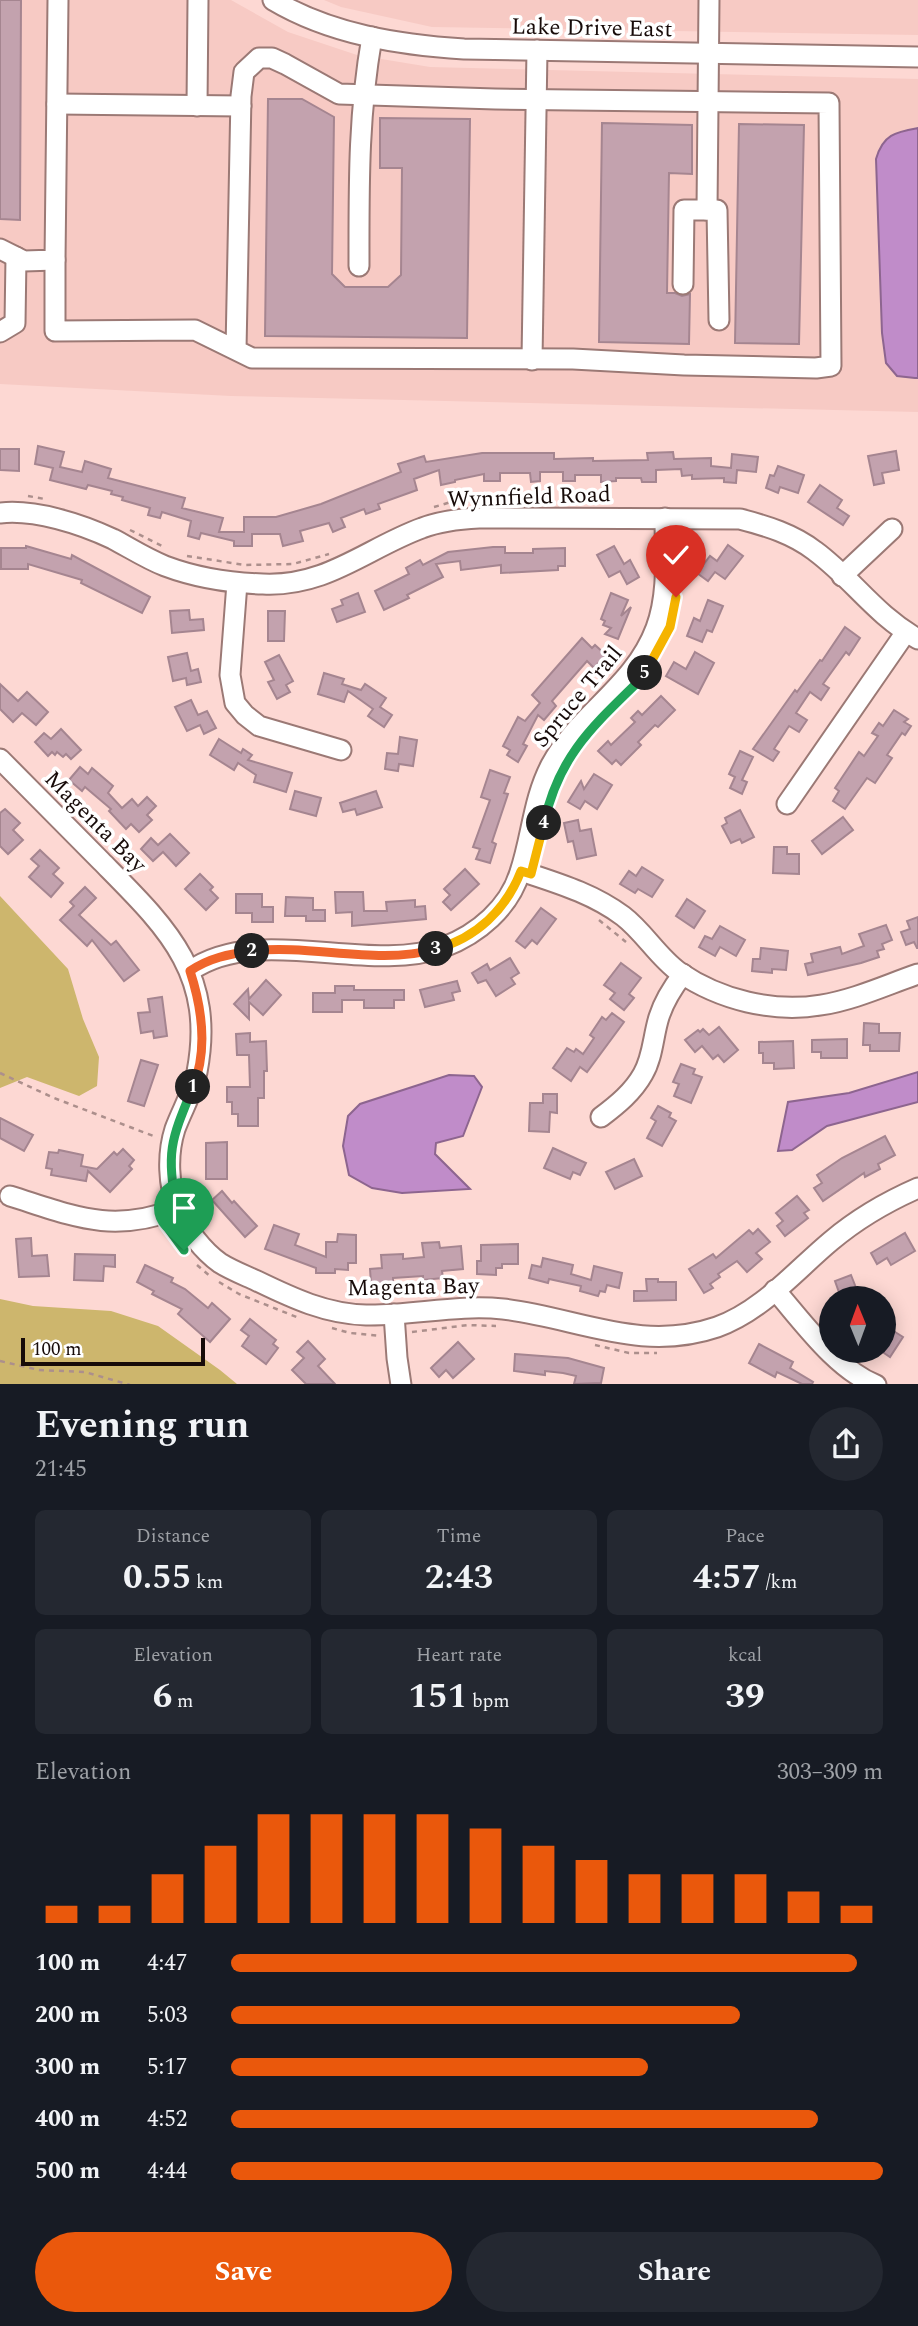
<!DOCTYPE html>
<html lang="en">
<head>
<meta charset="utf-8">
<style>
	body { margin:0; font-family:Spectral,serif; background:#242831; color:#f1f3f6; height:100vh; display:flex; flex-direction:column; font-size:26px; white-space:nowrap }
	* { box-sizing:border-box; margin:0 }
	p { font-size:23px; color:#9ea1a6 }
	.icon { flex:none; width:38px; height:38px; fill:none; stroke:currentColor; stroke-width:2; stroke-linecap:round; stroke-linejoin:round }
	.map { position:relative; height:1384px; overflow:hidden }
	.side { display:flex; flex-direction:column; background:#171b24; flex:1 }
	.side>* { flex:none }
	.needle { width:46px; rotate:359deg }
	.controls { position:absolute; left:819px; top:1286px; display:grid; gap:14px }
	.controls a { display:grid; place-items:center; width:77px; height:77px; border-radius:50%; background:#171b24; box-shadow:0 4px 18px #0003; font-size:35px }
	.scale { position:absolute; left:21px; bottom:18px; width:184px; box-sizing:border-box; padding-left:7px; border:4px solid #170b09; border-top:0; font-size:19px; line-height:24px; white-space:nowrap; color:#170b09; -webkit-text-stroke:5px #fff; paint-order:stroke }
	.pin { position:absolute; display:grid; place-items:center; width:60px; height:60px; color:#fff; margin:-72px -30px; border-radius:50% 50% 50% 0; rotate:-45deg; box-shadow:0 0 7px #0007 }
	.pin .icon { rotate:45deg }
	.km { position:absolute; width:35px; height:35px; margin:-18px; border-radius:50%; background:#222; color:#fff; font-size:19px; line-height:35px; text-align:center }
	.round { display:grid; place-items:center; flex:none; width:74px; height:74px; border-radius:37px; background:#242831 }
	.summary { display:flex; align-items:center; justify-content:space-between; height:119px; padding:0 35px }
	h1 { font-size:38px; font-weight:700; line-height:52px }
	.metrics { display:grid; grid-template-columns:repeat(3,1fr); gap:10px; height:119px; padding:7px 35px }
	.metrics div { display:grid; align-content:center; border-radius:10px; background:#242831; text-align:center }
	.metrics b { font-size:35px; font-weight:700 }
	.metrics small { font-size:19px; font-weight:400 }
	.metrics p { font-size:19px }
	.chart { height:196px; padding:14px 35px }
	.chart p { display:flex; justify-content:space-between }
	.chart svg { width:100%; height:126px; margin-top:7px; stroke:#ea580c; stroke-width:6 }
	.primary-button { display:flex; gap:14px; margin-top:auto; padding:14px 35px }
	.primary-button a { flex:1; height:80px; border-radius:42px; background:#ea580c; color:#fff; font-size:28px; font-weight:700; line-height:80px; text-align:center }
	.primary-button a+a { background:#242831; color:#f1f3f6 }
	ul { padding:0 35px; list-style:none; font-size:23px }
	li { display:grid; grid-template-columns:112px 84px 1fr; align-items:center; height:52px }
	li i { height:18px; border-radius:9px; background:#ea580c }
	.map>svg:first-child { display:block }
	.built { fill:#f7cac4 }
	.green { fill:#cdb66d }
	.water { fill:#c08cc9; stroke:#8d658f; stroke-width:2 }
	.building { fill:#c3a2ae; stroke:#a58590; stroke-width:2 }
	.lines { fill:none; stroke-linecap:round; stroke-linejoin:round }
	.minor-casing { stroke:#9b7975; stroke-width:23 }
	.path { stroke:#ac8f8c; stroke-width:2.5; stroke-dasharray:5 5; stroke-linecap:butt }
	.minor { stroke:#fff; stroke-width:19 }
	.split-1-casing { stroke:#fff; stroke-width:14 }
	.split-2-casing { stroke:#fff; stroke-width:14 }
	.split-3-casing { stroke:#fff; stroke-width:14 }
	.split-4-casing { stroke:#fff; stroke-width:14 }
	.split-5-casing { stroke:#fff; stroke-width:14 }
	.split-6-casing { stroke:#fff; stroke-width:14 }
	.split-1 { stroke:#22a559; stroke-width:9 }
	.split-2 { stroke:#f0652b; stroke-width:9 }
	.split-3 { stroke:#f0652b; stroke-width:9 }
	.split-4 { stroke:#f5b400; stroke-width:9 }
	.split-5 { stroke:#22a559; stroke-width:9 }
	.split-6 { stroke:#f5b400; stroke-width:9 }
	.labels { text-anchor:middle; stroke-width:7; stroke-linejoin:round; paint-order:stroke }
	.street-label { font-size:23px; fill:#170b09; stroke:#fff }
</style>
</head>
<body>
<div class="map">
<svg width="918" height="1385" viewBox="0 0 918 1385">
	<rect width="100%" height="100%" fill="#fdd8d3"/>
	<g class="built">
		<polygon points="0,0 231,0 288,32 357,55 430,67 918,79 918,412 231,396 0,384"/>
		<polygon points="324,0 918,0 918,35 432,27 341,7"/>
	</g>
	<g class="green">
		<polygon points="0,896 68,969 83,1019 99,1057 97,1086 79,1096 27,1077 0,1088"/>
		<polygon points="0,1299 33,1306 111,1311 158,1326 220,1370 237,1384 0,1384"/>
	</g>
	<g class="water">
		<path d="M 918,128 L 918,378 L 915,378 L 897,376 L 886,363 L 882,333 L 876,159 C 883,134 896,132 918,128 Z"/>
		<polygon points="918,1072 918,1102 827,1126 792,1150 778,1151 788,1102 849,1093"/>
		<polygon points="449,1075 474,1076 482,1087 463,1136 436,1143 435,1154 470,1189 402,1193 372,1188 349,1175 343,1146 348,1116 360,1104"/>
	</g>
	<g class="building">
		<polygon points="0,0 21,0 20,220 0,219"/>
		<polygon points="268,99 302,99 334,117 332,274 345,287 388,287 401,275 402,168 380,168 380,118 470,119 467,338 265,336"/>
		<polygon points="602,123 692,125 692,174 669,173 667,293 675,293 682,296 690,294 689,344 599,342"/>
		<polygon points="739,124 804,125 799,344 735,343"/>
		<polygon points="38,446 64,452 60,467 82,472 85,461 111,469 108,478 185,498 182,508 223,518 219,532 244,532 244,517 276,517 321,504 401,472 398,464 424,456 426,462 482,453 554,453 554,459 593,458 593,461 648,460 647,453 673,452 674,459 711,458 711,466 731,468 732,454 758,457 756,472 737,470 736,483 724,482 724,478 692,479 692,475 682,476 681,469 656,470 656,482 642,482 641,478 616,478 616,481 601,482 601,475 575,475 575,481 563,481 563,472 540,472 540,481 531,482 530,473 500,473 500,481 484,481 484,474 455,480 455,482 441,485 439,470 414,479 417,490 378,504 380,509 366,514 364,509 341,518 345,527 333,532 329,523 300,531 303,541 283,546 280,534 252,534 252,546 234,546 234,541 201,533 199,539 188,536 191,521 162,512 160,518 148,515 150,508 122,500 123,497 111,494 112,491 88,485 86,489 50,480 53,468 35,464"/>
		<polygon points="0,449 19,449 19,471 0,470"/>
		<polygon points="896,451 899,470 882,473 884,483 874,485 868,456"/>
		<polygon points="778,466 804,475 798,493 780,487 778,493 766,488 770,475 774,476"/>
		<polygon points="820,485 842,500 837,508 849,516 843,525 808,502"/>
		<polygon points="728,545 743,556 725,579 715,572 708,581 697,573 710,556 717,561"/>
		<polygon points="26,546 71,559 72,555 150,597 142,613 81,583 82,580 28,564 28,569 1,569 1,548 26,548"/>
		<polygon points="614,546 624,564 630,560 639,577 627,584 620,571 609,577 597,555"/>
		<polygon points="493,547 505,547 505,553 533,553 533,549 565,548 565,566 558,566 558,570 501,573 501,565 461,570 460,561 436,564 443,577 407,595 409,598 384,610 375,591 409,574 406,568 420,560 423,565 448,552"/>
		<polygon points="358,593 365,612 337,622 332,609 343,605 341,600"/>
		<polygon points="611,593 628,600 621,616 631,607 618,639 605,634 611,628 603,625 605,621 601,619"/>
		<polygon points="708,600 723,606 712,632 707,630 702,642 687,636 694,618 700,621"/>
		<polygon points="189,610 190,620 203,619 204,630 172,633 170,611"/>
		<polygon points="268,611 285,611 284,641 268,641"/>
		<polygon points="845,627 860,638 849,655 846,652 823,684 829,688 821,700 810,692 796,713 807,720 799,732 789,726 774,749 779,752 773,761 753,749 795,690 797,692 820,660 822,661"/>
		<polygon points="582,638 592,648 595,645 606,655 594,668 587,661 552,701 556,706 544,720 538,715 523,744 527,746 518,762 507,755 510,750 503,746 518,717 525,721 540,703 532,695"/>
		<polygon points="695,652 714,663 698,694 666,676 674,662 686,669"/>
		<polygon points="187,653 191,671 198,669 201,682 187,685 186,678 173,681 168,657"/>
		<polygon points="279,655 293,681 286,685 290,692 277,699 268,682 274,680 265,662"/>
		<polygon points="324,673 344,679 342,684 361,690 365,684 386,698 380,707 392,715 384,727 368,716 373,709 348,691 344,702 318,694"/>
		<polygon points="0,684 18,701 27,692 48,712 36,725 22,713 13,722 0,709"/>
		<polygon points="661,696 675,710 658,727 655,725 638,742 641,745 621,765 616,760 612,764 598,751 608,741 611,745 635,722 631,718 638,711 642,715"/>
		<polygon points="191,700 198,715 207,711 216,728 204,734 200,725 187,731 175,707"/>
		<polygon points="894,710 908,719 904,722 911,726 905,735 902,733 887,755 892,758 875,783 867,778 845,809 833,801 839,791 835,788 859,752 864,756 878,736 872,733 879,723 883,726"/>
		<polygon points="61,729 81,750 71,759 66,754 63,757 57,752 55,755 52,752 48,756 35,742 44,733 51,739"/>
		<polygon points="400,737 417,740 413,766 399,764 398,771 385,769 387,753 398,754"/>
		<polygon points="219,739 241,753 243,749 252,755 248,760 292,773 286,792 254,782 256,775 238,763 234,770 210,755"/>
		<polygon points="740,751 753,757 742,780 747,782 742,794 730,788 735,777 729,774"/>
		<polygon points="80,767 88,774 92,768 113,786 108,793 122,808 132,799 138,806 147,797 156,806 147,815 152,820 139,832 131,824 126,829 109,811 111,809 85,787 82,791 69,780"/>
		<polygon points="490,770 510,777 504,793 508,794 492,842 496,844 490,863 476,859 480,849 473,847 490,800 481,797"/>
		<polygon points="594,774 612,785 597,809 585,801 580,809 568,802 581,781 584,789"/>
		<polygon points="295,791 321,798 316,816 290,809"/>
		<polygon points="376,791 382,807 357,815 355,809 343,812 340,803"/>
		<polygon points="5,809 20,823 13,830 23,840 8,854 0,846 0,813"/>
		<polygon points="740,810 754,837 742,843 740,839 731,843 722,826 727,823 725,818"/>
		<polygon points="843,817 853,830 822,854 812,841"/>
		<polygon points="578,820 580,831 591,829 596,855 577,859 573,841 568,842 564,823"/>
		<polygon points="170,834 189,853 176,866 163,852 153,861 141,849 151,838 158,845"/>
		<polygon points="774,847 787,847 787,854 799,854 799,874 773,873"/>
		<polygon points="40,850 59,868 53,874 63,883 51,897 29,877 39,866 31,859"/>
		<polygon points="642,867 663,880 652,897 638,889 635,893 620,884 629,871 636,876"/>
		<polygon points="465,869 479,884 451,910 443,902 450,895 444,889"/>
		<polygon points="200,874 213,887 210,890 218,898 206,910 185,889"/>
		<polygon points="85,887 96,898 79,915 111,945 116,941 139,970 124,981 92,940 87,946 60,920 74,906 70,902"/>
		<polygon points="335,892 363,892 364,911 387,911 386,902 415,900 415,907 425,906 426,919 352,926 352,912 336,913"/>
		<polygon points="236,894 262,894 262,907 273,907 273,922 252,922 252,913 236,913"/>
		<polygon points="286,897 313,898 313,910 325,910 325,921 306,921 306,916 285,916"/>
		<polygon points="687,899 705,911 694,928 676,916"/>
		<polygon points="541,908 556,919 537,944 532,940 525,948 516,941"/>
		<polygon points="918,917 918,948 917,948 914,942 906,945 901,932 910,929 907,921"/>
		<polygon points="886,925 892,940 882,944 884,949 877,951 879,957 861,963 808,975 805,964 813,962 811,954 840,947 842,954 864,946 859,934"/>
		<polygon points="720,926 745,940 736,956 720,947 715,956 699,947 705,936 712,939"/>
		<polygon points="761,948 788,951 786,970 772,969 772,973 752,971 753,959 760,959"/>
		<polygon points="510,958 519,973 511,978 515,984 496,996 486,980 478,983 472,973 487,964 490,970"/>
		<polygon points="621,963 641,978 629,994 634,998 624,1010 610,999 615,993 604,985"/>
		<polygon points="266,980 281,995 263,1015 249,1002 249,1019 234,1004 248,989 249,999"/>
		<polygon points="457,981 460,991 452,993 454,1000 425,1007 420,990"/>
		<polygon points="335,986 354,986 354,990 404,990 404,1000 394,1000 394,1008 364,1008 364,1000 342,1000 342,1012 313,1012 313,993 335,993"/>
		<polygon points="162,997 167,1036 154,1038 153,1031 141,1033 138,1013 150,1012 148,999"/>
		<polygon points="612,1013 624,1022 587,1072 580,1067 571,1081 553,1068 567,1048 574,1052 576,1049 583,1054 594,1038 590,1035 602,1017 606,1020"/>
		<polygon points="864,1023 879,1024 879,1033 900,1033 899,1051 870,1051 870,1045 863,1045"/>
		<polygon points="719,1027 738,1050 724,1062 718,1055 713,1059 702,1046 695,1052 685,1040 698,1030 700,1032 703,1029 709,1035"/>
		<polygon points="250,1033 250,1042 266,1041 267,1071 264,1071 264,1098 258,1098 258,1126 238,1126 238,1114 232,1114 232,1102 227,1102 227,1087 250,1087 249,1055 237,1055 236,1034"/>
		<polygon points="847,1039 847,1058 821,1058 821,1052 812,1052 812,1040"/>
		<polygon points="793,1041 794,1068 774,1069 774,1063 763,1063 763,1053 759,1053 759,1042"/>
		<polygon points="141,1060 158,1065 144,1106 128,1101"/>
		<polygon points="681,1064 695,1069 693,1074 702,1077 691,1103 674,1096 679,1084 673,1082"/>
		<polygon points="543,1094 557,1094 557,1113 550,1112 549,1132 529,1131 530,1103 543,1103"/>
		<polygon points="658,1106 671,1113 669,1117 676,1121 662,1146 647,1138 656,1121 651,1118"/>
		<polygon points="0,1118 33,1135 24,1151 0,1138"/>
		<polygon points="885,1136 895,1155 878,1164 880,1169 865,1177 864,1173 823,1201 814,1188 822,1183 817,1175 842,1158"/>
		<polygon points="227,1142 227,1179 206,1179 206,1143"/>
		<polygon points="553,1148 586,1163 580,1175 573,1172 570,1179 544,1168"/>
		<polygon points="123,1149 134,1160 129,1166 132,1169 110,1192 88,1171 86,1181 51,1175 52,1169 46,1168 49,1152 58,1153 59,1150 83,1155 81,1166 97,1169 114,1152 117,1155"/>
		<polygon points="634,1159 642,1176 615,1189 606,1172"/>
		<polygon points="222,1191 232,1203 234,1201 257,1226 245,1237 212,1200"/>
		<polygon points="797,1196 809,1210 804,1213 808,1218 785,1236 777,1226 783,1221 776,1213"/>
		<polygon points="274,1225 299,1234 295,1245 326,1257 326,1242 337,1242 338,1234 356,1235 356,1263 348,1263 348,1270 335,1269 335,1273 316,1273 316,1268 265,1249"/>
		<polygon points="758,1229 770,1242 756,1253 762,1259 747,1272 737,1261 718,1274 720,1277 710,1284 713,1288 704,1293 689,1269 713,1254 716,1258 749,1230 753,1234"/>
		<polygon points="905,1233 915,1251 891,1265 887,1258 877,1264 871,1253"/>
		<polygon points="31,1238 32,1256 47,1255 49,1276 19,1277 16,1239"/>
		<polygon points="439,1242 440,1248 461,1246 463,1269 442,1271 443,1278 423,1280 423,1276 393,1278 393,1283 371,1284 370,1269 382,1268 381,1255 403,1254 403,1259 424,1257 422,1243"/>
		<polygon points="518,1244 518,1264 502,1264 502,1268 496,1268 496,1275 477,1274 477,1261 481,1261 481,1245"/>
		<polygon points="75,1254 115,1255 115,1267 104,1266 103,1281 74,1280"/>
		<polygon points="543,1258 573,1265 571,1274 591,1280 594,1266 622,1273 619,1288 607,1285 605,1292 600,1291 598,1296 580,1291 581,1286 549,1279 548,1283 529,1278 532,1265 541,1267"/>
		<polygon points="145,1265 173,1278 171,1282 185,1289 208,1308 212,1303 230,1319 210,1342 178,1314 182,1309 152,1294 154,1291 137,1282"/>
		<polygon points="851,1275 860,1298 841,1298 835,1281"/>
		<polygon points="646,1279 658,1279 658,1282 676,1282 676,1300 634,1301 634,1291 647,1291"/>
		<polygon points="250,1319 276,1340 273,1344 278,1348 266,1364 242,1346 249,1336 241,1330"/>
		<polygon points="884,1325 903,1337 890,1357 884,1353"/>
		<polygon points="308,1341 325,1359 318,1366 335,1384 306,1384 292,1370 304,1358 297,1352"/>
		<polygon points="458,1342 474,1359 453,1378 446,1370 439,1377 431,1368"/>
		<polygon points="759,1344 793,1362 790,1368 813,1382 812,1384 802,1384 777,1372 775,1377 749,1363"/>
		<polygon points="515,1354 568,1358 604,1368 601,1383 574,1384 576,1376 563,1373 545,1371 545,1375 514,1371"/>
	</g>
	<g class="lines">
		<g class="minor-casing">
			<g id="minor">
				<path d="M 273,0 C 330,34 399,45 464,49 L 918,57"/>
				<polyline points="709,0 707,210 717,210 719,320"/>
				<polyline points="57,104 241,106"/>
				<polyline points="197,106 198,0"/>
				<polyline points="0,249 24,261 55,260 58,0"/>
				<polyline points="55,260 55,331 195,330 252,358 573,359 684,365 816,368 831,366 829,103 495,99 339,94 285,64 272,58 259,58 244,72 241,96 236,350"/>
				<path d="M 359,266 C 359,187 358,116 372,37"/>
				<polyline points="683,284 684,210 707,210"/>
				<polyline points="0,332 15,323 16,257"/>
				<polyline points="532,360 537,50"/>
				<path d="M 0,513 C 35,509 81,524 113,539 C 130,548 147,559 165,566 C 197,578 229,583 263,584 C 327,587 367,548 422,528 C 440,521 459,519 479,518 L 740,519 C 767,526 793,534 815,551 C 853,579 874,614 918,639"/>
				<polyline points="842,576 892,529"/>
				<polyline points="237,583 230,675 235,703 245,715 259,726 341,750"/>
				<path d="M 0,759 C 34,793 67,827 101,861 C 165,926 216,972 197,1072 C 193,1092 182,1110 175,1129 C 167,1154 168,1185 178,1210 C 186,1229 203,1251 220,1263 C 231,1270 244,1275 257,1281 C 292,1298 326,1314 366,1315 C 412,1316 457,1304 503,1309 C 578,1318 641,1353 717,1327 C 762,1311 795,1271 831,1241 C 857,1219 886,1202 918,1188"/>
				<polyline points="787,804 906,632"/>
				<path d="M 521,871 C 557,883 592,893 623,916 C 644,932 658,957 679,972 C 720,1000 773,1013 821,1005 C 854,1000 886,985 918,974"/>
				<path d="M 190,971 C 259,923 367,975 444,947 C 478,934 509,908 520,872 C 532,836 533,799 551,765 C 579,713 634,687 656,628 C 669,593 665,554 665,518"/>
				<path d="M 601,1117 C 617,1105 633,1092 643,1074 C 653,1057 653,1036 659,1017 C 664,1001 673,987 683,974"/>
				<path d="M 10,1196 C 74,1216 111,1234 177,1209"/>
				<path d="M 775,1290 C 803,1322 836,1369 876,1385"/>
				<polyline points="394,1314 397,1358 401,1385"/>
			</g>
		</g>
		<g class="path">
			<polyline points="28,496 45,499"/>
			<polyline points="434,507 451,502 517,501"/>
			<polyline points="130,530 162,546"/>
			<polyline points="187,556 245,565 293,564 329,554"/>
			<polyline points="599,920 626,942"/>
			<polyline points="0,1073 54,1098 156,1137"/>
			<polyline points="197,1265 211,1277"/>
			<polyline points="219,1282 239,1294 299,1318"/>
			<polyline points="332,1328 350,1333 381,1336"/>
			<polyline points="412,1332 468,1325 496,1326"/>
			<polyline points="595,1345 629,1353 657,1353"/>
			<polyline points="0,1361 39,1370 85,1372 130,1385"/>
		</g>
		<use href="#minor" class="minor"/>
	</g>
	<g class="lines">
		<g class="split-1-casing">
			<path id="split-1" d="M 184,1250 L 165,1224 L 163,1214 L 177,1209 C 165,1152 172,1138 193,1087"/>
		</g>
		<g class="split-2-casing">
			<path id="split-2" d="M 193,1087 C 208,1050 202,1008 190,971 C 209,958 229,954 252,951"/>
		</g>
		<g class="split-3-casing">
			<path id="split-3" d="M 252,951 C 313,944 377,966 436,949"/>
		</g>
		<g class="split-4-casing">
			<path id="split-4" d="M 436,949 C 476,938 506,910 521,871 L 531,874 L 544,823"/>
		</g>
		<g class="split-5-casing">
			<path id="split-5" d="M 544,823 C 559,755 593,726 641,679 L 645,673"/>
		</g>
		<g class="split-6-casing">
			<polyline id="split-6" points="645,673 670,627 676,597"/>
		</g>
		<use href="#split-1" class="split-1"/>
		<use href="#split-2" class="split-2"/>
		<use href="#split-3" class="split-3"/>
		<use href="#split-4" class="split-4"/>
		<use href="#split-5" class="split-5"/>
		<use href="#split-6" class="split-6"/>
	</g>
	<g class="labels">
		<g class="street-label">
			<text transform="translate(592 27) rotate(1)" y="8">Lake Drive East</text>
			<text transform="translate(529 496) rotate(-2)" y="8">Wynnfield Road</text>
			<text transform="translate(577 696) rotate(-50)" y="8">Spruce Trail</text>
			<text transform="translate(96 821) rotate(45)" y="8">Magenta Bay</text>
			<text transform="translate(413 1286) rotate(-1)" y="8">Magenta Bay</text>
		</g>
	</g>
</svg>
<div class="controls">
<a><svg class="needle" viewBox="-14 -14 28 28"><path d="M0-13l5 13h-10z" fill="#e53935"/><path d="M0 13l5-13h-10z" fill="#9ea1a6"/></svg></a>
</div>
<div class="scale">100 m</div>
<div class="pin" style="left:184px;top:1250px;background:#1e9e55"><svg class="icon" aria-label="arrive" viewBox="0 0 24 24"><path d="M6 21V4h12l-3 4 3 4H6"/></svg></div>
<div class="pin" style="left:676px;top:597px;background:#d93025"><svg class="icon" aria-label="check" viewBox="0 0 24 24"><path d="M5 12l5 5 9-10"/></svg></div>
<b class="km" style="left:193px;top:1087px">1</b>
<b class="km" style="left:252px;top:951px">2</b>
<b class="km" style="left:436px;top:949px">3</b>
<b class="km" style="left:544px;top:823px">4</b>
<b class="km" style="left:645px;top:673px">5</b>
</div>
<section class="side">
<div class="summary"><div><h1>Evening run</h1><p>21:45</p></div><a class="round"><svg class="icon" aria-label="share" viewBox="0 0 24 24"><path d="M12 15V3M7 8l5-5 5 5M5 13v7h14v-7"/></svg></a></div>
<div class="metrics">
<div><p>Distance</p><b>0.55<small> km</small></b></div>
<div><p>Time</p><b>2:43</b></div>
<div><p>Pace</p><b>4:57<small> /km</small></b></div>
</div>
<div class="metrics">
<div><p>Elevation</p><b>6<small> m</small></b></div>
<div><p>Heart rate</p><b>151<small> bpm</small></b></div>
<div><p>kcal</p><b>39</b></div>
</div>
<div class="chart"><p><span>Elevation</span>303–309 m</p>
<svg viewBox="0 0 160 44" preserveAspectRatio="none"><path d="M5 44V38M15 44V38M25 44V27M35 44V17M45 44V6M55 44V6M65 44V6M75 44V6M85 44V11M95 44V17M105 44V22M115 44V27M125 44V27M135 44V27M145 44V33M155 44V38"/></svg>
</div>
<ul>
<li><b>100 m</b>4:47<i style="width:96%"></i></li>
<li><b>200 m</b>5:03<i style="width:78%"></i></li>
<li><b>300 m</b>5:17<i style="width:64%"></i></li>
<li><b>400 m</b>4:52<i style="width:90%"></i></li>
<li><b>500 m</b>4:44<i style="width:100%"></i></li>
</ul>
<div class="primary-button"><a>Save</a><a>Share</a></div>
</section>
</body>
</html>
